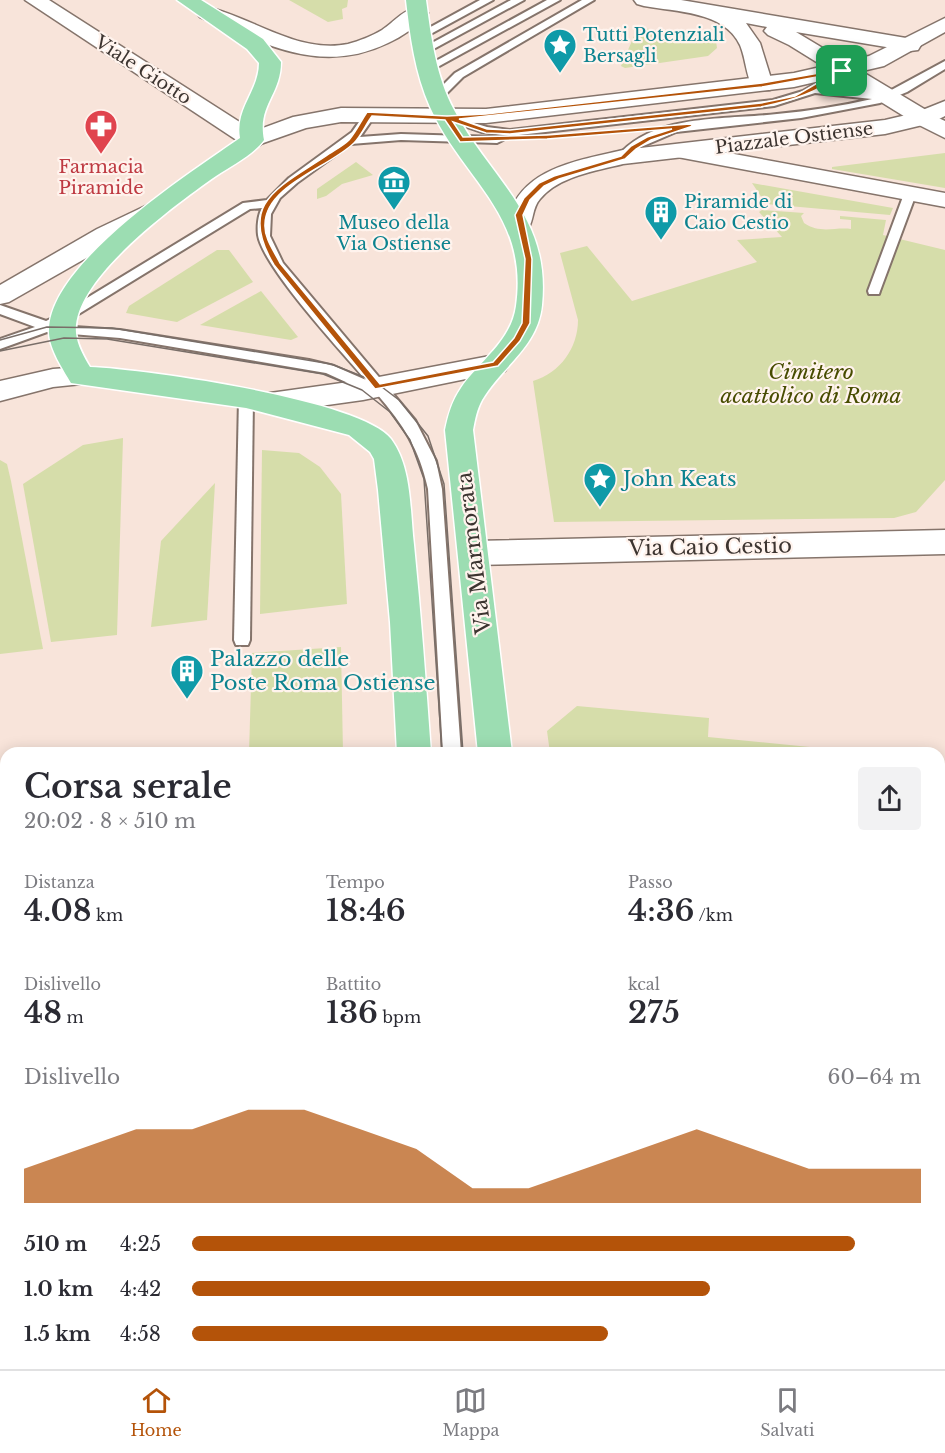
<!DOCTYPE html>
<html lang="it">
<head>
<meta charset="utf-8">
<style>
	body { margin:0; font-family:"Libre Baskerville",serif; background:#f2f2f3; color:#2b2b33; height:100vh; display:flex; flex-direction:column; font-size:22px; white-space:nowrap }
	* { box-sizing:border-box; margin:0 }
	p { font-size:20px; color:#7c7c81 }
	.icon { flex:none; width:33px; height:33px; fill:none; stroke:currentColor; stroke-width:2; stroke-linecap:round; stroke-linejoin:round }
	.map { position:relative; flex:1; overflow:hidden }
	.drawer { position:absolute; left:0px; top:747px; width:945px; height:622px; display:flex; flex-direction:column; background:#fff; border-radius:18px 18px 0 0; box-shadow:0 3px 15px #0003 }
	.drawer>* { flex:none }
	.pin { position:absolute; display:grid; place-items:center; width:51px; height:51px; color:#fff; margin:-26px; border-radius:12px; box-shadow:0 3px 9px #0006 }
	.round { display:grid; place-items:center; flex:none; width:63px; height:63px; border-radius:6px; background:#f2f2f3 }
	.summary { display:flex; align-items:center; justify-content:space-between; height:102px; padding:0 24px }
	h1 { font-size:33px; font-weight:600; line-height:45px }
	.metrics { display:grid; grid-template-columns:repeat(3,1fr); gap:9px; height:102px; padding:6px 24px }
	.metrics div { display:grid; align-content:center }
	.metrics b { font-size:30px; font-weight:600 }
	.metrics small { font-size:16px; font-weight:400 }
	.metrics p { font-size:16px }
	.chart { height:168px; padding:12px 24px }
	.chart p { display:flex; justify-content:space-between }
	.chart svg { width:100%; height:108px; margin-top:6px; fill:#b45309; opacity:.7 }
	ul { padding:0 24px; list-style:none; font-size:20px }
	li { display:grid; grid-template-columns:96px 72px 1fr; align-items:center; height:45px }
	li i { height:15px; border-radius:8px; background:#b45309 }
	.menu { display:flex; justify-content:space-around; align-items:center; height:84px; border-top:2px solid #e1e1e2; background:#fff; font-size:16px; color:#7c7c81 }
	.menu a { display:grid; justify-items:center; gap:3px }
	.menu .active { color:#b45309 }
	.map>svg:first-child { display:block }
	.green { fill:#d6ddaa }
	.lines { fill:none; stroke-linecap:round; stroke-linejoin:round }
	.service-casing { stroke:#85746b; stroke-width:4 }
	.minor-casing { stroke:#85746b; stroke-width:3 }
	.tertiary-casing { stroke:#85746b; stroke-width:3 }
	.secondary-casing { stroke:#85746b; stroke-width:3 }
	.primary-casing { stroke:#fff; stroke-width:3 }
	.service { fill:#fff; fill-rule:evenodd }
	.minor { fill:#fff; fill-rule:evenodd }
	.tertiary { fill:#fff; fill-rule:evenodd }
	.secondary { fill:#fff; fill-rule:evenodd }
	.primary { fill:#9cddb2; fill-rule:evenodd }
	.tram { stroke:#796e68; stroke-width:1.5 }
	.route { fill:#b45309; stroke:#fff; stroke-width:1.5; fill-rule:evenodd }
	.labels { text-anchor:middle; stroke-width:4.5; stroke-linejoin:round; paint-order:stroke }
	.far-culture-label { font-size:18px; fill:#0d838f; stroke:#fff3ed; text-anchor:start }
	.far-street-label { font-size:18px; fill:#3c3430; stroke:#fff3ed }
	.far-health-label { font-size:18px; fill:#be3a42; stroke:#fff3ed }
	.park-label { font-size:21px; font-style:italic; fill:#474c00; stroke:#fff3ed }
	.culture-label { font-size:21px; fill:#0d838f; stroke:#fff3ed; text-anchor:start }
	.street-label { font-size:21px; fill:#3c3430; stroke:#fff3ed }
</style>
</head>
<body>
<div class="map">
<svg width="945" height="1369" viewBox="0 0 945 1369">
	<rect width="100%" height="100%" fill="#f8e4da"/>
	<g class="green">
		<polygon points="289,0 348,0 347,7 342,9 343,19 328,22"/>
		<polygon points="638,27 716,41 717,48 708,56 625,68 621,66"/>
		<polygon points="945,153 945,188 832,169 832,167"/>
		<polygon points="356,162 373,175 342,184 326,196 317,199 317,189"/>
		<polygon points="752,183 893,208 890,215 766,204"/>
		<path d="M 762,210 L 804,213 L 801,216 L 804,223 C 820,234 834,227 851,229 L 851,220 L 840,219 L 840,216 L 886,220 L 883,235 L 945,250 L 945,480 L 916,512 L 894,518 L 554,522 L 533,381 C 560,373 578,348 578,320 L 560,253 L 587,246 L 632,301 L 757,262 L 737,240 L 782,237 L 759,212 Z"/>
		<polygon points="217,250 229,250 253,282 177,322 126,313 129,306"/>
		<polygon points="261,291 298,337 291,340 200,325"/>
		<polygon points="123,438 117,635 51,642 23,484 83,445"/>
		<polygon points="262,450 299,453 320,467 341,494 347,604 260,614"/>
		<polygon points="0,460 7,464 11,481 43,649 0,654"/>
		<polygon points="215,483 207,620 151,627 161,541"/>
		<polygon points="341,647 343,753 249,753 252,653"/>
		<polygon points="577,706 709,718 708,737 870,753 550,753 547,731"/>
		<polygon points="0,1274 6,1279 6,1364 24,1364 23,1369 0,1369"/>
		<polygon points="75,1364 185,1364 184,1369 75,1369"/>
		<polygon points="225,1364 351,1364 350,1369 225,1369"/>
	</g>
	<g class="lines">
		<g class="service-casing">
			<g id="service">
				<polygon points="480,0 493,0 425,37 416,35"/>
				<polygon points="511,0 524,0 428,52 419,50"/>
				<polygon points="547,0 560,0 432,70 423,68"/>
				<polygon points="582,0 594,0 463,77 441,99 431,97 455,73"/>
				<path d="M 945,61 L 945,69 L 907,92 L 880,103 L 801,118 L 676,132 L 641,147 L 623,161 L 617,157 C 653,113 726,120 777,114 C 809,111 841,106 872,99 L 815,93 L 774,106 L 510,136 L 482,132 L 441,118 L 447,115 L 487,127 L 510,130 L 773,100 L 803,91 L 842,68 L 846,69 L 846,73 L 824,87 L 884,94 Z"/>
				<path d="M 366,112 L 376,114 L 360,137 L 401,134 L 497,137 L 503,140 L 497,143 L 401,140 L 351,144 L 297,183 L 280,198 L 271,214 L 270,236 L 283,263 L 415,420 L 436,461 L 442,489 L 461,753 L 443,753 L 428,489 C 419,448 404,426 377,394 L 370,393 L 326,373 L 120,338 L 47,332 L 0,349 L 0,339 L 35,327 L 0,314 L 0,305 L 46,321 L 59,315 L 243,203 L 267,200 L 289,178 L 352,132 ZM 262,208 C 258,215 257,227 258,235 C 263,267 342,352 366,380 L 334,366 L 309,360 L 120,330 L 59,326 L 250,209 Z"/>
				<polygon points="910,190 916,194 880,291 879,294 869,294 868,291 904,194"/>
				<polygon points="246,393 253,398 250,640 248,645 236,645 234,640 239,398"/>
				<polygon points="437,1364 459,1364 461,1369 439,1369"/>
				<polygon points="473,1364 495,1364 494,1369 472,1369"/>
			</g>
		</g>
		<g class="minor-casing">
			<g id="minor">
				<polygon points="25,0 49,0 260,135 264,140 260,145 244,145"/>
				<polygon points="923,111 945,121 945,138 915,123 912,118 915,113"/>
				<polygon points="680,144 945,193 945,207 672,156 668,151 672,146"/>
				<polygon points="945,530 945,554 474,565 463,561 459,553 463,545 474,541"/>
			</g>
		</g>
		<g class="tertiary-casing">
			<g id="tertiary">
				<path d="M 634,0 L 681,0 L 918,40 L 921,45 L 918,50 L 910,51 L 796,32 L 931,113 L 934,118 L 931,123 L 915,123 L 789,45 L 768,35 L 764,31 L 767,27 L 746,23 L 760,43 L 773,85 L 770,90 L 754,90 C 746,77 746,59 740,45 C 724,11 676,12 644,6 L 637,4 Z"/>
				<path d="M 207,7 C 254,18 298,54 348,44 C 359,41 372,36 382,30 C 396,21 407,4 425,9 L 428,13 C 420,25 401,37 388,43 C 320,76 264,43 200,17 L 197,13 L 200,9 Z"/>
			</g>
		</g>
		<g class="secondary-casing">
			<g id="secondary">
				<polygon points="945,18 945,32 884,66 794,87 486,123 341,122 306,128 252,147 244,145 240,140 244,135 293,117 341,108 486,109 794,73 869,56"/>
				<path d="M 945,101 L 945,116 L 931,123 L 885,134 L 623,164 C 596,171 559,176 540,199 C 532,208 534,220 528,229 L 519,232 L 510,229 L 507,224 C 517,169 576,161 623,150 L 885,120 L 915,113 Z"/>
				<polygon points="158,200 167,202 170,207 167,212 9,302 0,304 0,285 97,229"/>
				<polygon points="495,355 505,357 509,364 505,371 363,400 270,413 260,410 256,403 260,396 270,393 363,380"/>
				<polygon points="81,367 91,369 95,376 91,383 53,387 0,401 0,381 53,369"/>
			</g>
		</g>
		<g class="primary-casing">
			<g id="primary">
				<path d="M 177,0 L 201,0 L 263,39 L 281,62 C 281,95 257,105 264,140 C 253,155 231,166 216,176 C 176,204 71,280 76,333 C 77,345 84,357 90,367 C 144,369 362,400 391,439 C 412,467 410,511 414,545 C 421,614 426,683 431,753 L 397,753 L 390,622 L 378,490 L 374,459 L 370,452 L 349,435 L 246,408 L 71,383 C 63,369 50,350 49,333 C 46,265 190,173 240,138 C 235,108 259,91 259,63 L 247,49 Z"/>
				<path d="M 406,0 L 426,0 C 431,37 436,77 454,110 C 491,181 551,215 542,305 C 538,347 502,366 482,400 C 477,409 475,419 473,430 L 512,753 L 478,753 L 445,430 C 448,415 452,401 461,388 C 480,360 511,342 516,306 C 529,214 463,180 430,107 C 415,73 410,36 406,0 Z"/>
				<polygon points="403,1364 449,1364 448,1369 402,1369"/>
				<polygon points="521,1364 566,1364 567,1369 521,1369"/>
			</g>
		</g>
		<use href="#service" class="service"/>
		<use href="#minor" class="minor"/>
		<use href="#tertiary" class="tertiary"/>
		<use href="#secondary" class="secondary"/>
		<use href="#primary" class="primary"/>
		<g class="tram">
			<polyline points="0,340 47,327 112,328 331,364 374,381 399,400 428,436 444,484 463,753"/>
			<polyline points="0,351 64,338 107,339 323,374 362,390 390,412 410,440 424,479 442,753"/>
			<polyline points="497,1364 497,1369"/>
			<polyline points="467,1369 468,1364"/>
		</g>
	</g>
	<path class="route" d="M 842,69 L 844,72 C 816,93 795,100 761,107 L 510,134 L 486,133 L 453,122 L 463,137 L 547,135 L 690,124 L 693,126 L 651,140 L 636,149 L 625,159 L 559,179 L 544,186 L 530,200 L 523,215 L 532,259 L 530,323 L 520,341 L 498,366 L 375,389 L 274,265 C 237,203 278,188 326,156 C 333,151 343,146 349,140 C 356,132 361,121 367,112 L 447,116 L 486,114 L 762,83 ZM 833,74 L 795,96 L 761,103 L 510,130 L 487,129 L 459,119 L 762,87 ZM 372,116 L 445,120 L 460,142 L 547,139 L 672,129 L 647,137 L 631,146 L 621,156 L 554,176 L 539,183 L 524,198 L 515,215 L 525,259 L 522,323 L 514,338 L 493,362 L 380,384 L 280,263 C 274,251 264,238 265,224 C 266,185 330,167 354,143 C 361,136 366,124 372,116 Z"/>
	<defs>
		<g id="sight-pin" transform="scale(1.725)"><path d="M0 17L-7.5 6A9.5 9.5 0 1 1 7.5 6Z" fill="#0f9aa8" stroke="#fff3ed"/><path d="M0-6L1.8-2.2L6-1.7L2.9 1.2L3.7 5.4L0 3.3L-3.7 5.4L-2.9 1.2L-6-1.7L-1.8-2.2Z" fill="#fff"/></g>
		<g id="pharmacy-pin" transform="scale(1.725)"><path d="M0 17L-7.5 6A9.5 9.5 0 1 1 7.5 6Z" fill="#e0444e" stroke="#fff3ed"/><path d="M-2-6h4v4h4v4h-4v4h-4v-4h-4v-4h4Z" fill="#fff"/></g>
		<g id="museum-pin" transform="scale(1.725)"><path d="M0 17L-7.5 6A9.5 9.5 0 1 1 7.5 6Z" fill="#0f9aa8" stroke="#fff3ed"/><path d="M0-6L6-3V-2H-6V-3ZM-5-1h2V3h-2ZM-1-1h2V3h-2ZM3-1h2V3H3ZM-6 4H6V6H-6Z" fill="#fff"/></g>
		<g id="building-pin" transform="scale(1.725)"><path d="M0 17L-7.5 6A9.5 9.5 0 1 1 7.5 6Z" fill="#0f9aa8" stroke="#fff3ed"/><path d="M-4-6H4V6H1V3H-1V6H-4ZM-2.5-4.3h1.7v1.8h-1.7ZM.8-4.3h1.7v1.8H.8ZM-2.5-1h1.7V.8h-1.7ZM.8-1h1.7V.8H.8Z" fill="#fff"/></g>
	</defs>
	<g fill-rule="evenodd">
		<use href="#sight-pin" x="560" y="45"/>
		<use href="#pharmacy-pin" x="101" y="126"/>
		<use href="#museum-pin" x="394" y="182"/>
		<use href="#building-pin" x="661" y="212"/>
		<use href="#sight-pin" x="600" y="479"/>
		<use href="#building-pin" x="187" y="671"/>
	</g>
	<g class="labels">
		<g class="far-culture-label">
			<text x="583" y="41">Tutti Potenziali<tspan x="583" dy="21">Bersagli</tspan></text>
			<text x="684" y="208">Piramide di<tspan x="684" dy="21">Caio Cestio</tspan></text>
			<text x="394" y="229" text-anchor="middle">Museo della<tspan x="394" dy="21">Via Ostiense</tspan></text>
		</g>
		<g class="far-street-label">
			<text transform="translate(143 70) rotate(33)" y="6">Viale Giotto</text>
			<text transform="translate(794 138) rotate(-7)" y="6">Piazzale Ostiense</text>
		</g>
		<g class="far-health-label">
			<text x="101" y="173">Farmacia<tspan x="101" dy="21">Piramide</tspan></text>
		</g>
		<g class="park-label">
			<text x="811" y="379">Cimitero<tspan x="811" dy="24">acattolico di Roma</tspan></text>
		</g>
		<g class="culture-label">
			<text x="623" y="486">John Keats</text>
			<text x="210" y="666">Palazzo delle<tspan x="210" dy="24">Poste Roma Ostiense</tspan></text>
		</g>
		<g class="street-label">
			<text transform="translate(710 547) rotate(-1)" y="7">Via Caio Cestio</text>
			<text transform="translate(474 553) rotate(-97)" y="7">Via Marmorata</text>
		</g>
	</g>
</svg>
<div class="pin" style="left:842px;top:71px;background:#1e9e55"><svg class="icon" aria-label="arrive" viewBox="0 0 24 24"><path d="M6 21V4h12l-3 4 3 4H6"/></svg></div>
<section class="drawer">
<div class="summary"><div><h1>Corsa serale</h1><p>20:02 · 8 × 510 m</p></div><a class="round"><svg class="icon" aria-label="share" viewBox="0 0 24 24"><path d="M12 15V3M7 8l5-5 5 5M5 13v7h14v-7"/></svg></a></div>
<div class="metrics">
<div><p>Distanza</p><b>4.08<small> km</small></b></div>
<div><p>Tempo</p><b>18:46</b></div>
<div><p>Passo</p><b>4:36<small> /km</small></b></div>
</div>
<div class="metrics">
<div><p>Dislivello</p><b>48<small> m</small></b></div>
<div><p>Battito</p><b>136<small> bpm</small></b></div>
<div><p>kcal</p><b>275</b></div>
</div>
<div class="chart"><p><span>Dislivello</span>60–64 m</p>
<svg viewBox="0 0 160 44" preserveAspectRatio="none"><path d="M0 44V30L10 22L20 14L30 14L40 6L50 6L60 14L70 22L80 38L90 38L100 30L110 22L120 14L130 22L140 30L150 30L160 30V44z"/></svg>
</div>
<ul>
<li><b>510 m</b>4:25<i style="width:91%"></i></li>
<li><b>1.0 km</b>4:42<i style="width:71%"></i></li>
<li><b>1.5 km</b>4:58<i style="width:57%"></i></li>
</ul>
</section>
</div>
<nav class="menu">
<a class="active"><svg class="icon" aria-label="home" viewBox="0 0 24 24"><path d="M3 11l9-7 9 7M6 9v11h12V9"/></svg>Home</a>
<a><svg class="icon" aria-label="map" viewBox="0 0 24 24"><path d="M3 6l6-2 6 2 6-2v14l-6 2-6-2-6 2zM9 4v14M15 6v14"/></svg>Mappa</a>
<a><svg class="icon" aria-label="saved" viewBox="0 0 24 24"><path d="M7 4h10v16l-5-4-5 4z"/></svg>Salvati</a>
</nav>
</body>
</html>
